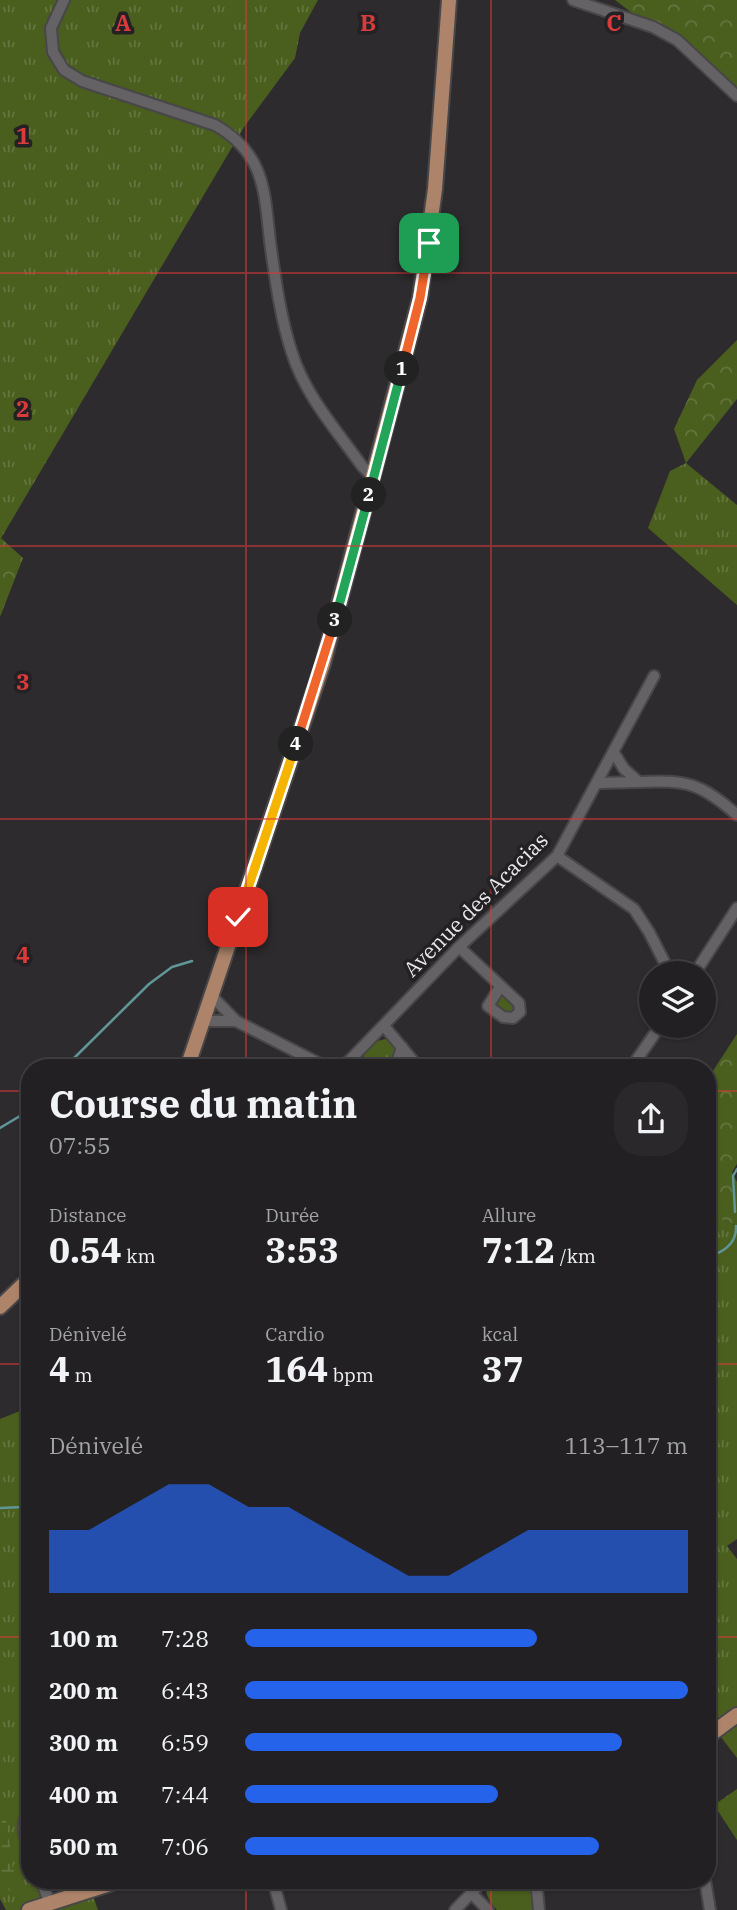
<!DOCTYPE html>
<html lang="fr">
<head>
<meta charset="utf-8">
<style>
	body { margin:0; font-family:"IBM Plex Serif",serif; background:#2a282a; color:#f1f3f6; height:100vh; display:flex; flex-direction:column; font-size:26px; white-space:nowrap }
	* { box-sizing:border-box; margin:0 }
	p { font-size:23px; color:#a2a3a5 }
	.icon { flex:none; width:38px; height:38px; fill:none; stroke:currentColor; stroke-width:2; stroke-linecap:round; stroke-linejoin:round }
	.map { position:relative; flex:1; overflow:hidden }
	.details { position:absolute; left:21px; top:1059px; width:695px; height:830px; display:flex; flex-direction:column; background:#222022; border-radius:28px; box-shadow:0 2px 5px #0004,0 0 0 2px #3f3e40 }
	.details>* { flex:none }
	.controls { position:absolute; left:639px; top:961px; display:grid; gap:14px }
	.controls a { display:grid; place-items:center; width:77px; height:77px; border-radius:50%; background:#222022; box-shadow:0 2px 5px #0004,0 0 0 2px #3f3e40; font-size:35px }
	.pin { position:absolute; display:grid; place-items:center; width:60px; height:60px; color:#fff; margin:-30px; border-radius:14px; box-shadow:0 4px 10px #0006 }
	.km { position:absolute; width:35px; height:35px; margin:-18px; border-radius:50%; background:#222; color:#fff; font-size:19px; line-height:35px; text-align:center }
	.round { display:grid; place-items:center; flex:none; width:74px; height:74px; border-radius:28px; background:#2a282a }
	.head { display:flex; align-items:center; justify-content:space-between; height:119px; padding:0 28px }
	h1 { font-size:38px; font-weight:700; line-height:52px }
	.stats { display:grid; grid-template-columns:repeat(3,1fr); gap:10px; height:119px; padding:7px 28px }
	.stats div { display:grid; align-content:center }
	.stats b { font-size:35px; font-weight:700 }
	.stats small { font-size:19px; font-weight:400 }
	.stats p { font-size:19px }
	.chart { height:196px; padding:14px 28px }
	.chart p { display:flex; justify-content:space-between }
	.chart svg { width:100%; height:126px; margin-top:7px; fill:#2563eb; opacity:.7 }
	ul { padding:0 28px; list-style:none; font-size:23px }
	li { display:grid; grid-template-columns:112px 84px 1fr; align-items:center; height:52px }
	li i { height:18px; border-radius:9px; background:#2563eb }
	.map>svg:first-child { display:block }
	.grass { fill:url(#grass-tufts) }
	.forest { fill:url(#forest-crowns) }
	.wetland { fill:url(#wetland-marsh) }
	.green { fill:#4a5e1e }
	.lines { fill:none; stroke-linecap:round; stroke-linejoin:round }
	.stream { stroke:#609698; stroke-width:2.5 }
	.minor-casing { stroke:#484648; stroke-width:14 }
	.major-casing { stroke:#484648; stroke-width:18 }
	.minor { stroke:#646264; stroke-width:10 }
	.major { stroke:#ad846a; stroke-width:14 }
	.split-1-casing { stroke:#fff; stroke-width:14 }
	.split-2-casing { stroke:#fff; stroke-width:14 }
	.split-3-casing { stroke:#fff; stroke-width:14 }
	.split-4-casing { stroke:#fff; stroke-width:14 }
	.split-5-casing { stroke:#fff; stroke-width:14 }
	.split-6-casing { stroke:#fff; stroke-width:14 }
	.split-1 { stroke:#f0652b; stroke-width:9 }
	.split-2 { stroke:#22a559; stroke-width:9 }
	.split-3 { stroke:#22a559; stroke-width:9 }
	.split-4 { stroke:#f0652b; stroke-width:9 }
	.split-5 { stroke:#f5b400; stroke-width:9 }
	.split-6 { stroke:#f5b400; stroke-width:9 }
	.grid { fill:none; stroke:#d83b3b; stroke-width:2; stroke-opacity:0.55 }
	.labels { text-anchor:middle; stroke-width:7; stroke-linejoin:round; paint-order:stroke }
	.street-label { font-size:21px; fill:#eae8ea; stroke:#232123 }
	.grid-label { font-size:23px; text-anchor:middle; font-weight:bold; fill:#d83b3b; stroke:#232123; stroke-width:7; stroke-linejoin:round; paint-order:stroke }
</style>
</head>
<body>
<div class="map">
<svg width="737" height="1910" viewBox="0 0 737 1910">
	<defs>
		<pattern id="grass-tufts" width="24" height="20" patternUnits="userSpaceOnUse" patternTransform="scale(1.75)"><rect width="24" height="20" fill="#4a5e1e"/><path d="M3 7l-1-3M5 7V3M7 7l1-3M15 17l-1-3M17 17v-4M19 17l1-3" fill="none" stroke="#64753f"/></pattern>
		<pattern id="forest-crowns" width="20" height="18" patternUnits="userSpaceOnUse" patternTransform="scale(1.75)"><rect width="20" height="18" fill="#4a5e1e"/><path d="M2 6a3 3 0 1 1 6 0M12 15a3 3 0 1 1 6 0" fill="none" stroke="#64753f"/></pattern>
		<pattern id="wetland-marsh" width="20" height="14" patternUnits="userSpaceOnUse" patternTransform="scale(1.75)"><rect width="20" height="14" fill="#4a5e1e"/><path d="M1 5h8M5 5V1M11 12h8M15 12V8" fill="none" stroke="#64753f"/></pattern>
	</defs>
	<rect width="100%" height="100%" fill="#2d2b2d"/>
	<g class="grass">
		<polygon points="0,0 318,0 300,33 295,58 244,127 0,540"/>
		<polygon points="686,463 737,505 737,605 648,528 670,471"/>
		<polygon points="500,987 519,1003 513,1018 488,1006"/>
		<polygon points="385,1039 393,1043 398,1050 393,1067 355,1068 374,1042"/>
		<polygon points="707,1214 737,1226 737,1539 727,1546 737,1559 737,1708 707,1729"/>
		<polygon points="30,1407 30,1805 23,1821 30,1850 30,1880 41,1880 48,1896 91,1890 98,1910 6,1910 0,1899 0,1419"/>
		<polygon points="737,1724 737,1758 721,1737"/>
		<polygon points="737,1789 737,1840 714,1805"/>
	</g>
	<g class="forest">
		<polygon points="615,0 737,0 737,93"/>
		<polygon points="737,340 737,399 686,463 674,429 697,380"/>
		<polygon points="1,538 23,558 0,617 0,540"/>
		<polygon points="737,1034 737,1164 732,1172 737,1182 737,1226 707,1214 707,1080"/>
	</g>
	<polygon class="wetland" points="0,1816 6,1818 13,1869 21,1889 11,1894 0,1872"/>
	<path class="green" d="M 489,1880 L 531,1880 L 532,1906 L 536,1906 L 536,1910 L 497,1910 C 488,1900 483,1892 489,1880 Z"/>
	<g class="lines">
		<g class="stream">
			<polyline points="64,1068 149,984 172,967 192,961"/>
			<polyline points="0,1128 30,1110"/>
			<polyline points="735,1212 733,1176 737,1169"/>
			<path d="M 707,1258 C 722,1252 737,1245 736,1226"/>
			<polyline points="0,1508 23,1507 30,1501"/>
		</g>
		<g class="minor-casing">
			<g id="minor">
				<path d="M 64,0 L 51,28 L 53,52 L 64,70 L 82,81 L 215,125 C 268,155 264,196 271,249 C 276,283 281,320 292,353 C 305,395 337,431 362,466 L 374,478"/>
				<polyline points="573,0 653,27 677,40 737,96"/>
				<path d="M 639,782 C 687,780 701,783 737,815"/>
				<polyline points="599,783 639,782 624,769 614,753"/>
				<polyline points="557,856 634,909 649,932 670,973"/>
				<polyline points="459,947 519,1003 520,1012 513,1018 503,1017 488,1006 500,987"/>
				<polyline points="695,973 737,908"/>
				<polyline points="211,995 236,1021 328,1068"/>
				<polyline points="202,1021 236,1021"/>
				<polyline points="384,1026 419,1068"/>
				<polyline points="339,1068 349,1061 459,947 557,856 654,676"/>
				<polyline points="395,1068 402,1047"/>
				<polyline points="631,1068 660,1026"/>
				<path d="M 30,1805 C 22,1825 21,1830 30,1850"/>
				<polyline points="41,1880 50,1904"/>
				<polyline points="273,1880 281,1910"/>
				<polyline points="536,1880 539,1910"/>
				<polyline points="705,1880 710,1910"/>
				<polyline points="471,1893 488,1910"/>
				<polyline points="455,1910 484,1880"/>
			</g>
		</g>
		<g class="major-casing">
			<g id="major">
				<polyline points="187,1068 323,664 420,298 435,189 449,0"/>
				<polyline points="0,1307 30,1278"/>
				<polyline points="707,1737 737,1715"/>
				<polyline points="29,1910 122,1880"/>
			</g>
		</g>
		<use href="#minor" class="minor"/>
		<use href="#major" class="major"/>
	</g>
	<g class="lines">
		<g class="split-1-casing">
			<polyline id="split-1" points="402,369 420,298 429,243"/>
		</g>
		<g class="split-2-casing">
			<polyline id="split-2" points="369,495 402,369"/>
		</g>
		<g class="split-3-casing">
			<polyline id="split-3" points="335,620 369,495"/>
		</g>
		<g class="split-4-casing">
			<polyline id="split-4" points="296,744 335,620"/>
		</g>
		<g class="split-5-casing">
			<polyline id="split-5" points="255,867 296,744"/>
		</g>
		<g class="split-6-casing">
			<polyline id="split-6" points="238,917 255,867"/>
		</g>
		<use href="#split-1" class="split-1"/>
		<use href="#split-2" class="split-2"/>
		<use href="#split-3" class="split-3"/>
		<use href="#split-4" class="split-4"/>
		<use href="#split-5" class="split-5"/>
		<use href="#split-6" class="split-6"/>
	</g>
	<path class="grid" d="M 246,0 L 246,1068M 491,0 L 491,1068M 0,273 L 737,273M 0,546 L 737,546M 0,819 L 737,819M 0,1091 L 30,1091M 707,1091 L 737,1091M 0,1364 L 30,1364M 707,1364 L 737,1364M 0,1637 L 30,1637M 707,1637 L 737,1637M 246,1880 L 246,1910M 491,1880 L 491,1910"/>
	<g class="labels">
		<g class="street-label">
			<text transform="translate(476 905) rotate(-45)" y="7">Avenue des Acacias</text>
		</g>
	</g>
	<g class="grid-label">
		<text x="123" y="31">A</text>
		<text x="368" y="31">B</text>
		<text x="614" y="31">C</text>
		<text x="23" y="144">1</text>
		<text x="23" y="417">2</text>
		<text x="23" y="690">3</text>
		<text x="23" y="963">4</text>
	</g>
</svg>
<div class="controls">
<a><svg class="icon" aria-label="layers" viewBox="0 0 24 24"><path d="M12 4l9 5-9 5-9-5zM3 14l9 5 9-5"/></svg></a>
</div>
<div class="pin" style="left:429px;top:243px;background:#1e9e55"><svg class="icon" aria-label="arrive" viewBox="0 0 24 24"><path d="M6 21V4h12l-3 4 3 4H6"/></svg></div>
<div class="pin" style="left:238px;top:917px;background:#d93025"><svg class="icon" aria-label="check" viewBox="0 0 24 24"><path d="M5 12l5 5 9-10"/></svg></div>
<b class="km" style="left:402px;top:369px">1</b>
<b class="km" style="left:369px;top:495px">2</b>
<b class="km" style="left:335px;top:620px">3</b>
<b class="km" style="left:296px;top:744px">4</b>
<section class="details">
<div class="head"><div><h1>Course du matin</h1><p>07:55</p></div><a class="round"><svg class="icon" aria-label="share" viewBox="0 0 24 24"><path d="M12 15V3M7 8l5-5 5 5M5 13v7h14v-7"/></svg></a></div>
<div class="stats">
<div><p>Distance</p><b>0.54<small> km</small></b></div>
<div><p>Durée</p><b>3:53</b></div>
<div><p>Allure</p><b>7:12<small> /km</small></b></div>
</div>
<div class="stats">
<div><p>Dénivelé</p><b>4<small> m</small></b></div>
<div><p>Cardio</p><b>164<small> bpm</small></b></div>
<div><p>kcal</p><b>37</b></div>
</div>
<div class="chart"><p><span>Dénivelé</span>113–117 m</p>
<svg viewBox="0 0 160 44" preserveAspectRatio="none"><path d="M0 44V22L10 22L20 14L30 6L40 6L50 14L60 14L70 22L80 30L90 38L100 38L110 30L120 22L130 22L140 22L150 22L160 22V44z"/></svg>
</div>
<ul>
<li><b>100 m</b>7:28<i style="width:66%"></i></li>
<li><b>200 m</b>6:43<i style="width:100%"></i></li>
<li><b>300 m</b>6:59<i style="width:85%"></i></li>
<li><b>400 m</b>7:44<i style="width:57%"></i></li>
<li><b>500 m</b>7:06<i style="width:80%"></i></li>
</ul>
</section>
</div>
</body>
</html>
